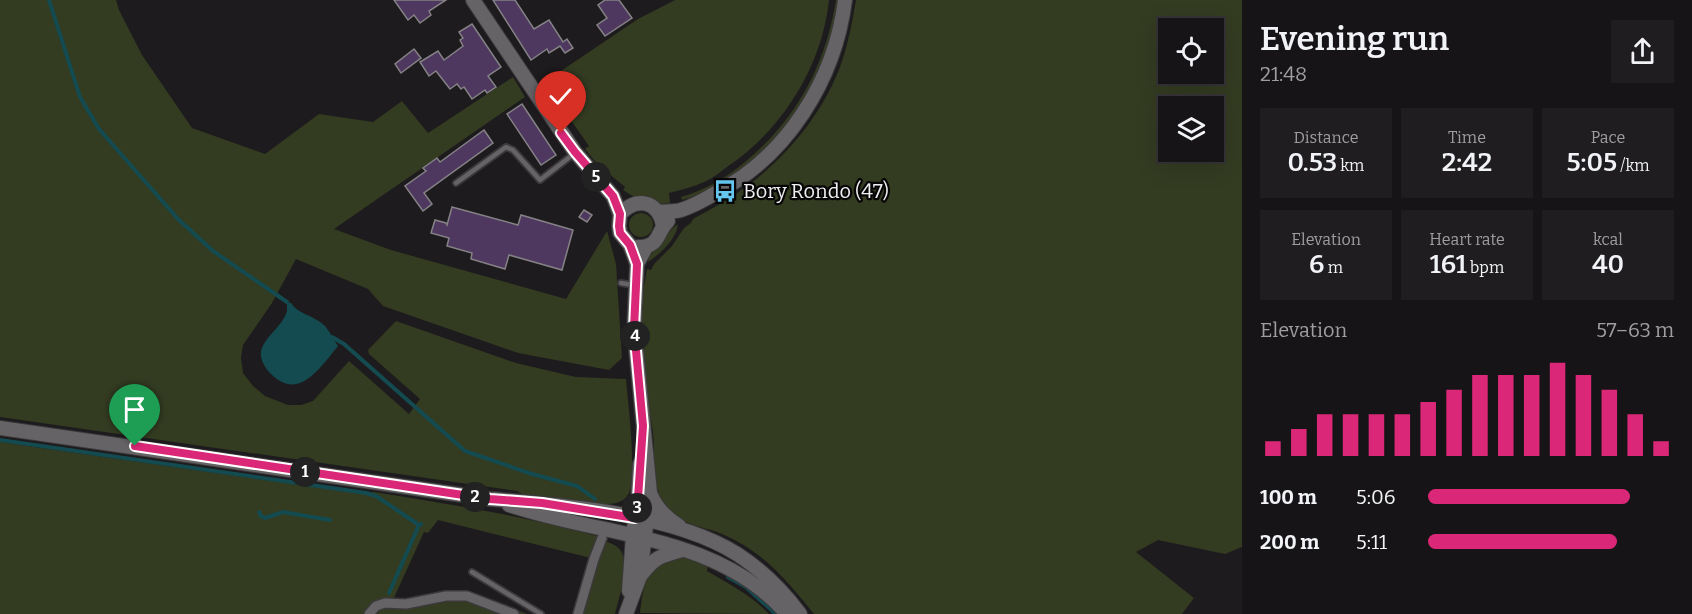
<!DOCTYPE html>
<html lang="en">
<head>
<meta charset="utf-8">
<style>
	body { margin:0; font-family:Bitter,serif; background:#1f1d1f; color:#f1f3f6; height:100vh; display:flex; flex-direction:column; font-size:22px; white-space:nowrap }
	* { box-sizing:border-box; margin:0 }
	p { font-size:20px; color:#9e9ea1 }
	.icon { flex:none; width:33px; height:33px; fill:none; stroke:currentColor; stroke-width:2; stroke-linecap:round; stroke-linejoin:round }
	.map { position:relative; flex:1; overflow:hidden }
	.panel { display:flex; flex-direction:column; background:#161416; width:450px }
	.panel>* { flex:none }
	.fabs { position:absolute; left:1158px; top:18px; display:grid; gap:12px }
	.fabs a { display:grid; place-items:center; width:66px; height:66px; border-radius:0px; background:#161416; box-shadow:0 6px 24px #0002,0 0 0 2px #353335; font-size:30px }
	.pin { position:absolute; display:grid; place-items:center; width:51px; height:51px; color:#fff; margin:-62px -26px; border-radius:50% 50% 50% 0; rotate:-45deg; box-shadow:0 0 6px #0007 }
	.pin .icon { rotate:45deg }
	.km { position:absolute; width:30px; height:30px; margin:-15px; border-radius:50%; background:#222; color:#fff; font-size:16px; line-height:30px; text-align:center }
	.round { display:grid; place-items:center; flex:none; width:63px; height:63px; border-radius:0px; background:#1f1d1f }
	.head { display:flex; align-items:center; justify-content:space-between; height:102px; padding:0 18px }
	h1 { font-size:33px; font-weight:600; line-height:45px }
	.stats { display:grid; grid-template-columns:repeat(3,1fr); gap:9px; height:102px; padding:6px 18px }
	.stats div { display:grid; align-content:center; border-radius:0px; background:#1f1d1f; text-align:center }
	.stats b { font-size:26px; font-weight:600 }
	.stats small { font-size:16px; font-weight:400 }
	.stats p { font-size:16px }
	.chart { height:168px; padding:12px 18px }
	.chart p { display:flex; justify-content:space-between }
	.chart svg { width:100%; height:108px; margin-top:6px; stroke:#db2777; stroke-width:6 }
	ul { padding:0 18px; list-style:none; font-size:20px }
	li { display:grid; grid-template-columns:96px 72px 1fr; align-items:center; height:45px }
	li i { height:15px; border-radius:8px; background:#db2777 }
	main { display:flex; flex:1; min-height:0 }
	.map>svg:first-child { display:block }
	.green { fill:#333b21; fill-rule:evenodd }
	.water { fill:#134b50 }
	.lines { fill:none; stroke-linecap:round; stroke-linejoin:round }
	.stream { stroke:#134b50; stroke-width:4 }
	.building { fill:#4f385f; stroke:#848285; stroke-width:1.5 }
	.lane-casing { stroke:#3b393a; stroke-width:8 }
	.street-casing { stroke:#3b393a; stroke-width:12 }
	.secondary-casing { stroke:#3b393a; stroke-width:16 }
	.lane { stroke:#666366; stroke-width:4.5 }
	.street { stroke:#666366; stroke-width:9 }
	.secondary { stroke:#666366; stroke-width:14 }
	.route-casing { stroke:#fff; stroke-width:12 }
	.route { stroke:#db2777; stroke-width:8 }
	.labels { text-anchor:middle; stroke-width:4.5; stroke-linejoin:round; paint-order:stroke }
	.poi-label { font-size:20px; fill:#f0eef0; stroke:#070607; text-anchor:start }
</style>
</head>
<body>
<main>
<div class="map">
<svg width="1242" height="614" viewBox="0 0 1242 614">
	<rect width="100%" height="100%" fill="#1d1b1d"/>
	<g class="green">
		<path d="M 0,0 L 116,0 L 119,10 L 142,55 L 192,128 L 265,154 L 319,114 L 373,122 L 402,101 L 428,133 L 513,77 L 525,97 L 334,229 L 391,250 L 566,299 L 607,231 L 616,264 L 622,358 L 609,370 L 518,353 L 383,306 L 368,289 L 296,259 L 272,303 L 243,345 L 241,358 L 243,373 L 253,386 L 265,396 L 288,405 L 301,405 L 313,401 L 349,361 L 409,414 L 420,399 L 369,354 L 368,350 L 396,321 L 516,363 L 576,377 L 626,379 C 628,403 637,473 629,493 C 624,503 614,504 604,504 L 603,507 L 524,495 L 517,491 L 0,417 Z"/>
		<path d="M 675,0 L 829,0 C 822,67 782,130 727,167 C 720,172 712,179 704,182 C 693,187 681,190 669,193 L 670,203 L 661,204 L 648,198 L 634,197 L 623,190 L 625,187 L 597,164 L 585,149 L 589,146 L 563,109 L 546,81 L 638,19 Z"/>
		<path d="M 836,0 L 839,0 C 836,12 834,24 831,36 C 822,76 797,119 767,147 C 760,155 751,161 742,168 C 724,182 705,194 682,200 L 681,197 C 705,190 726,178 745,162 C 797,119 825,66 836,0 Z"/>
		<path d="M 856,0 L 1242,0 L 1242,547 L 1225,554 L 1158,540 L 1136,552 L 1194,598 L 1182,614 L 814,614 C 786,580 764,552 722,534 C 706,527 686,526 672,513 C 649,492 656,460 653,432 C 651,417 647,402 645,387 C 640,347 639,309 647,269 L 651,270 L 654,264 L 672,246 L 684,228 L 691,223 L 693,219 C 713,208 733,197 751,183 C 789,154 823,112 840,67 C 848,45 852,23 856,0 ZM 1168,28 L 1214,28 L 1214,74 L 1168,74 ZM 1168,106 L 1214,106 L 1214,152 L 1168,152 Z"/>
		<circle cx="641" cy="225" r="12"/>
		<path d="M 678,224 C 677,239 660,254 648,262 C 649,252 657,250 662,243 C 668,235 670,229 678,224 Z"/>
		<path d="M 0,442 L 362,494 L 374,492 C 449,504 524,516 597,536 L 598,541 L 591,558 L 438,520 L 428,533 L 424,532 L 393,600 L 421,598 L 446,592 L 467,591 L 527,614 L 0,614 Z"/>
		<path d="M 604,541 C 611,543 617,545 621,551 C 630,566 619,598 615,614 L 583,614 L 597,558 Z"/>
		<path d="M 672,557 L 686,558 L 708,565 L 707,571 C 729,584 751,595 769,614 L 640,613 C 642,598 644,573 658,563 C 662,560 668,559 672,557 Z"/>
	</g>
	<path class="water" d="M 287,302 L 291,303 C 298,314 313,315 324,325 C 329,330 333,339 338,346 C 319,369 298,403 269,372 C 264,366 260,359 261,351 C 265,336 283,326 287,311 C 287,308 287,305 287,302 Z"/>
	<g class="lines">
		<g class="stream">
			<polyline points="49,0 80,97 99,129 178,219 213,251 287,302"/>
			<polyline points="332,337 344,344 465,451 532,474 577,486 595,499"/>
			<polyline points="0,440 366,493 376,496 419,525 421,524"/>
			<polyline points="259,512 261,516 265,518 283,512 330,520"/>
			<polyline points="728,577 746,587 776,614"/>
			<polyline points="389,593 419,525"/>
		</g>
	</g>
	<g class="building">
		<polygon points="394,0 446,0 429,11 431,15 420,23 414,15 408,20"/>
		<polygon points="493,0 515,0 534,29 549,20 563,42 567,39 573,48 565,53 560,46 549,53 547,49 531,60"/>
		<polygon points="605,0 619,0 632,18 605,36 597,25 607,18 598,5"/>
		<polygon points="472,24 501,67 488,76 496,87 487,93 485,90 472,99 464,87 461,89 457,84 450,89 436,71 429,76 420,62 438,51 444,60 463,46 460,40 463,38 459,32"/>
		<polygon points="414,49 421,58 401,73 395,64"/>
		<polygon points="522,104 556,155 541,165 507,114"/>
		<polygon points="484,130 493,143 424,193 432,204 423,211 405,186 426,171 423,168 437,158 440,162"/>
		<polygon points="452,207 518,225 521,215 573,230 562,270 509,255 505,269 471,259 472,253 447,246 449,238 431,233 435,220 446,223 447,225"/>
		<polygon points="584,210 592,215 587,222 579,217"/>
	</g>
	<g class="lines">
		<g class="lane-casing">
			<g id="lane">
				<polyline points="456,183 506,147 513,150 540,180 575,153"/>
				<polyline points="621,283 633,285"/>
				<polyline points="472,572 541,614"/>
			</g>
		</g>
		<g class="street-casing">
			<g id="street">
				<polyline points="369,614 376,606 385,603 406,604 446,596 467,596 514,614"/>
				<polyline points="578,614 594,559 602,538"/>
			</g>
		</g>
		<g class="secondary-casing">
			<g id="secondary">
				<polyline points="473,0 575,152 613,196 620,214"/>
				<path d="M 658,212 C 666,211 674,212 681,210 C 693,206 704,200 714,194 C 787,157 835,80 845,0"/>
				<path d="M 638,247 C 661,247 656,232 668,221"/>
				<path d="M 637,264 L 630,245 L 620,233 L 619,226 L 620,214 C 637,196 658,201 663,225"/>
				<path d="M 0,428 L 490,499 C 564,505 674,514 737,554 C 762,570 782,590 800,614"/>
				<path d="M 650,493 C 656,508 666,518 679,526"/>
				<path d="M 509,505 C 603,537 717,534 787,614"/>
				<path d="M 641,575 C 655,557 660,556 682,550"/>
				<polyline points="629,591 633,535 638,498 640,464"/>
				<polyline points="626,614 640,576 650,493 634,329 637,264 646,247"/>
			</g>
		</g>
		<use href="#lane" class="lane"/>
		<use href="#street" class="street"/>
		<use href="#secondary" class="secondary"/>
	</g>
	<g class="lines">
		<g class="route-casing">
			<polyline id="route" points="135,446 490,499 542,503 635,518 638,498 643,426 634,329 637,264 630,245 620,233 619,226 620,214 613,196 575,152 561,133"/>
		</g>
		<use href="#route" class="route"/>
	</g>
	<defs>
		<g id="bus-bare" transform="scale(1.8)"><path d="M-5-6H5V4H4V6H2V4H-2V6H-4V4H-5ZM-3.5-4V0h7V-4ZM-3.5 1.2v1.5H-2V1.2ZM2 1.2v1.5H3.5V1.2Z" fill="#64c5ee" stroke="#070607" stroke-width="2.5" paint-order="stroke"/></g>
	</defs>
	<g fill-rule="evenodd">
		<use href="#bus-bare" x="725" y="191"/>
	</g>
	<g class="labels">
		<g class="poi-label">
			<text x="743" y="198">Bory Rondo (47)</text>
		</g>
	</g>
</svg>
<div class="fabs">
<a><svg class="icon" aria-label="locate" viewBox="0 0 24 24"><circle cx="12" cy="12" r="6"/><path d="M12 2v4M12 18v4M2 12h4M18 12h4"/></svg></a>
<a><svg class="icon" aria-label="layers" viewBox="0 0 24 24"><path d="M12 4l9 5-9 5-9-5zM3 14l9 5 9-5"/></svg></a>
</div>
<div class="pin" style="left:135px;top:446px;background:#1e9e55"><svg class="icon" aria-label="arrive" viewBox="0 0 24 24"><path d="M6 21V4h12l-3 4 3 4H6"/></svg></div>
<div class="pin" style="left:561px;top:133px;background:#d93025"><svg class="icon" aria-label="check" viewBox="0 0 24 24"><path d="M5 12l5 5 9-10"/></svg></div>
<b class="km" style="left:305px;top:472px">1</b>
<b class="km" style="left:475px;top:497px">2</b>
<b class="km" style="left:637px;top:508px">3</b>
<b class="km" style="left:635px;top:336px">4</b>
<b class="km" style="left:596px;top:177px">5</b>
</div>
<section class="panel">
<div class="head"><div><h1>Evening run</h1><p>21:48</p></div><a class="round"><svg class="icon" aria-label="share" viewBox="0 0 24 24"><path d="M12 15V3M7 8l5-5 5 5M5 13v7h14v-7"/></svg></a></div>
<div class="stats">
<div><p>Distance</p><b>0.53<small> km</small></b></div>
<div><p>Time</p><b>2:42</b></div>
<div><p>Pace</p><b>5:05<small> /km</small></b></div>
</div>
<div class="stats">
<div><p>Elevation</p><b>6<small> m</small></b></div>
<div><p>Heart rate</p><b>161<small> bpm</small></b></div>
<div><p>kcal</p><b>40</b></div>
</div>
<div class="chart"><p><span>Elevation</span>57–63 m</p>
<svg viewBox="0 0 160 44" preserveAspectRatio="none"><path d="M5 44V38M15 44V33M25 44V27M35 44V27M45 44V27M55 44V27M65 44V22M75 44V17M85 44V11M95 44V11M105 44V11M115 44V6M125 44V11M135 44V17M145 44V27M155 44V38"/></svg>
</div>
<ul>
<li><b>100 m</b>5:06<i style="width:82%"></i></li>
<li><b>200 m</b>5:11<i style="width:77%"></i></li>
</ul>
</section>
</main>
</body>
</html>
